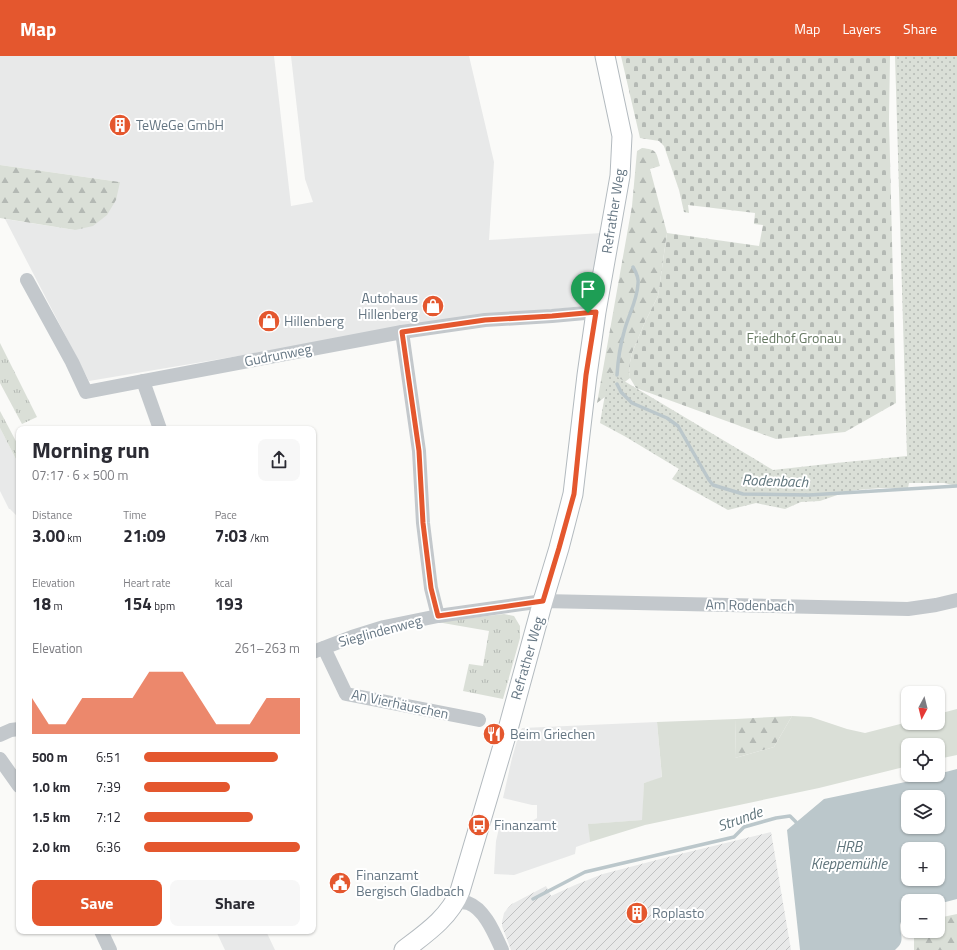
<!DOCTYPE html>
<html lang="en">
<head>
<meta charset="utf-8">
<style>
	body { margin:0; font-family:"Titillium Web",sans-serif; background:#f7f7f7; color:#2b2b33; height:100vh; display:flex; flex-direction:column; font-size:15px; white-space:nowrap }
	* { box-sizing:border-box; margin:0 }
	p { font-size:13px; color:#7c7c81 }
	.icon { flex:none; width:22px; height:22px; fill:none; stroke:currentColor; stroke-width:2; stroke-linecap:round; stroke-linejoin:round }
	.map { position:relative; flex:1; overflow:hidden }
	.panel { position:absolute; left:16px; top:370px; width:300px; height:508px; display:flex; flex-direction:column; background:#fff; border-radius:8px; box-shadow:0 1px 3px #0004 }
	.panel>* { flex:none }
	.needle { width:26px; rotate:187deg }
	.tools { position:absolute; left:901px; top:630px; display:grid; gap:8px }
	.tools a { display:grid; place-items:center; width:44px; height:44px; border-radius:8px; background:#fff; box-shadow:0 1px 3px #0004; font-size:20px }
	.pin { position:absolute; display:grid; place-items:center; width:34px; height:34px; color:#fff; margin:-41px -17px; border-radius:50% 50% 50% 0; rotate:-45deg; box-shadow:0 0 4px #0007 }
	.pin .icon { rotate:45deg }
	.round { display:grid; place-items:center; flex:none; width:42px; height:42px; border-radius:8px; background:#f7f7f7 }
	.headline { display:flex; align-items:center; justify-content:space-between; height:68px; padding:0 16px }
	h1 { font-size:22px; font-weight:700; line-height:30px }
	.metrics { display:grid; grid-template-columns:repeat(3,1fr); gap:6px; height:68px; padding:4px 16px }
	.metrics div { display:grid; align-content:center }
	.metrics b { font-size:17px; font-weight:700 }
	.metrics small { font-size:11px; font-weight:400 }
	.metrics p { font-size:11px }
	.chart { height:112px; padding:8px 16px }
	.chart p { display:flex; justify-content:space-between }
	.chart svg { width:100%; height:72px; margin-top:4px; fill:#e4572e; opacity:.7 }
	.button { display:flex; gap:8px; margin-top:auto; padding:8px 16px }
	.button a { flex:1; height:46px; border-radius:8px; background:#e4572e; color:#fff; font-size:16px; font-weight:700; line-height:46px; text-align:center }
	.button a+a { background:#f7f7f7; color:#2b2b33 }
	ul { padding:0 16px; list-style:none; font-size:13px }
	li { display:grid; grid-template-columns:64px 48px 1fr; align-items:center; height:30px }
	li i { height:10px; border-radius:5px; background:#e4572e }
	header { display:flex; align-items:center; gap:24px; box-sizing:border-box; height:56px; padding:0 20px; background:#e4572e; color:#fff }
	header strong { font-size:19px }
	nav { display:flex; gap:22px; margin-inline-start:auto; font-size:14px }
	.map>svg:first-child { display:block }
	.built { fill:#e8e9e9 }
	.industrial { fill:url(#industrial-furrows) }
	.grass { fill:url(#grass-tufts) }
	.forest { fill:url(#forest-firs) }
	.cemetery { fill:url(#cemetery-stones) }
	.park { fill:url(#park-dots) }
	.garden { fill:#dadfd7 }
	.water { fill:#bbc7cb; fill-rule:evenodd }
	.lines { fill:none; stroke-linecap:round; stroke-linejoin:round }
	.stream { stroke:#bbc7cb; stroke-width:3.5 }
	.secondary-casing { stroke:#b3babf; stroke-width:21 }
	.minor { stroke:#c3c8cc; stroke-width:14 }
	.secondary { stroke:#fff; stroke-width:19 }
	.route-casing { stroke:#fff; stroke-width:8 }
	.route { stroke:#e4572e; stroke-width:5 }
	.labels { text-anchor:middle; stroke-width:4; stroke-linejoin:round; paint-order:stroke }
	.poi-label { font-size:14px; fill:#657683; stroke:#fff; text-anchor:start }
	.street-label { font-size:14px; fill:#657683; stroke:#fff }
	.park-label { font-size:14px; fill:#687a64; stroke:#fff }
	.water-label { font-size:15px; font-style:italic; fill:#60757c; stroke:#fff }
</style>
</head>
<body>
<header>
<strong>Map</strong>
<nav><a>Map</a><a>Layers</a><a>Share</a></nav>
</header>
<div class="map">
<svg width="957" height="894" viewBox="0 0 957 894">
	<defs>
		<pattern id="industrial-furrows" width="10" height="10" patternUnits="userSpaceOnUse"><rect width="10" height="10" fill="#e8e9e9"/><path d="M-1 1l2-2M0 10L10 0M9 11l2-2" fill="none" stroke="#c0c1c2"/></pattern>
		<pattern id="grass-tufts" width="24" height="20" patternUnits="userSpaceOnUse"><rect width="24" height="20" fill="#dadfd7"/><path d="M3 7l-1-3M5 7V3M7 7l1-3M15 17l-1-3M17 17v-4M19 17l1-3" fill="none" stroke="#b4b9b4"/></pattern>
		<pattern id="forest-firs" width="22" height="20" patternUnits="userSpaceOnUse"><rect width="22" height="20" fill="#dadfd7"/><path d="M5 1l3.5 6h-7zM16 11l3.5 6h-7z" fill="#b4b9b4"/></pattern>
		<pattern id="cemetery-stones" width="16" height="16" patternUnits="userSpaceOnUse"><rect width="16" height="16" fill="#dadfd7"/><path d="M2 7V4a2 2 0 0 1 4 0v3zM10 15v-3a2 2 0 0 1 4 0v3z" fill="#b4b9b4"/></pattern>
		<pattern id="park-dots" width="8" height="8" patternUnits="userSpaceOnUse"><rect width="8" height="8" fill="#dadfd7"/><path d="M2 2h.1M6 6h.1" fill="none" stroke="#b4b9b4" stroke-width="1.8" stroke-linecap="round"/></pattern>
	</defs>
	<rect width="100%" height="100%" fill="#fafaf8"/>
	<g class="built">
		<polygon points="0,0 274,0 291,150 313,146 305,123 291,0 469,0 494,106 489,184 602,177 588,248 583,250 446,265 89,325 5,163 75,174 120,126 0,109"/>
		<polygon points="0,372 19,409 19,462 10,453 9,453 0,435"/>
		<polygon points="657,666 662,722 644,727 643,764 589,768 590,786 576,791 575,798 514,819 494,818 496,785 500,768 521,772 537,762 537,749 532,749 503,742 512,702 519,678 522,672"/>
		<polygon points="216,875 266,875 275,894 225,894"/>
	</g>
	<polygon class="industrial" points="771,776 791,894 511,894 502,870 502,866 504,857 509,851 512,848 546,830 551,840 575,829 603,818 672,800"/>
	<g class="grass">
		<polygon points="0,287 37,361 22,368 0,327"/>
		<polygon points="0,355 19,391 19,409 0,372"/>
		<polygon points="504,558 514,560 520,570 520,582 503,643 463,635 469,608 483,610 489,575 437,566"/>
	</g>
	<g class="forest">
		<path d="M 642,92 C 657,94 656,95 660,110 L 650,113 L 667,177 L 658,240 L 645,266 L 632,297 L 629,311 L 630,322 L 597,347 L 632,150 L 637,95 Z"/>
		<polygon points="0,109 120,126 116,144 107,159 93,170 75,174 0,162"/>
		<polygon points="792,660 774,691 735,702 736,663"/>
		<polygon points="957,858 957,894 914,894 914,875 938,875 938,862"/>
	</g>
	<polygon class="cemetery" points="621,0 890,0 889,63 896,347 845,376 776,383 636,332 630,322 629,311 632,297 645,266 658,240 667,177 759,190 763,169 754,168 755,157 688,149 689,157 684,156 679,134 664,90 659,85 640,82"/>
	<polygon class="park" points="895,0 957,0 957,430 944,427 909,427 908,432 881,432 857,434 846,436 820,445 801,446 785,453 756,447 728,454 672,423 679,413 626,381 600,367 609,316 773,414 836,407 907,400"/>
	<polygon class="garden" points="957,653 957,699 938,703 938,689 908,689 908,710 819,732 645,769 590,786 588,768 642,764 644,727 662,721 657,666 736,663 735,702 774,691 792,660 811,661 847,673 865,677 908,666 908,667 938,667 938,658"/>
	<path class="water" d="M 957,713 L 957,843 L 938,848 L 938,845 L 908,845 L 908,855 L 905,856 C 904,860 901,864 900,869 C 900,879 906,885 895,894 L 800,894 L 787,774 L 824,743 L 915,724 L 935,719 L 938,719 L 938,718 ZM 908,741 L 938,741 L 938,771 L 908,771 ZM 908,793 L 938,793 L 938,823 L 908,823 Z"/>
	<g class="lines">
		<g class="stream">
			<path d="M 617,319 C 618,304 620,290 624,276 C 628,260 637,245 638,228 C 639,222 636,216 633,211"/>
			<polyline points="617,328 621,336 632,347 667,362 678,370 709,424 713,429 743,438 809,439 957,430"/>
			<polyline points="533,843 585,816 734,781 744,771 776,762 790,760 796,766 797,769"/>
		</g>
		<g class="secondary-casing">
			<path id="secondary" d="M 404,894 C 425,878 450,861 460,835 L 508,673 L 543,545 L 559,492 L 573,438 L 587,319 L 596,256 L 620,120 L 622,80 L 605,0"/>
		</g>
		<g class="minor">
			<polyline points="27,224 72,306 86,336 143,325 402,276 485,264 552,260 596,256"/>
			<polyline points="402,276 419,395 423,467 431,532 438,560"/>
			<polyline points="143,325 160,373"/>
			<polyline points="324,592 346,638 479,664"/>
			<polyline points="313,596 352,581 384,571 438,560 543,545 908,553 936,549 957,544"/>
			<polyline points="0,679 11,674 19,673"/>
			<polyline points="0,703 19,730"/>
			<path d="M 455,845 C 459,846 464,846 468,847 C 485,853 495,879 502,894"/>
			<polyline points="101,875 110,894"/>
		</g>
		<use href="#secondary" class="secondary"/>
	</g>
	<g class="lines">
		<g class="route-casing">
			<polygon id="route" points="596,256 586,319 574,438 559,492 543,545 438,560 431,532 423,467 419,395 402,276 485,264 552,260"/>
		</g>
		<use href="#route" class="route"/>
	</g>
	<defs>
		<g id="building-disc" transform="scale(1.15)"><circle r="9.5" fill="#e4572e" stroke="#fff"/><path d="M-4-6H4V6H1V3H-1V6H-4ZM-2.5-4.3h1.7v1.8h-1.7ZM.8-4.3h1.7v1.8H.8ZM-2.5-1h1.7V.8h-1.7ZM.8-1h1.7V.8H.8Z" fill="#fff"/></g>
		<g id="shop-disc" transform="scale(1.15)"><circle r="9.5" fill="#e4572e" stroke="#fff"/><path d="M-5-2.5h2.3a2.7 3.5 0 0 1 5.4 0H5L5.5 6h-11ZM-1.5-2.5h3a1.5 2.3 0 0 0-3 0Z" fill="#fff"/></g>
		<g id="restaurant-disc" transform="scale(1.15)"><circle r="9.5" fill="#e4572e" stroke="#fff"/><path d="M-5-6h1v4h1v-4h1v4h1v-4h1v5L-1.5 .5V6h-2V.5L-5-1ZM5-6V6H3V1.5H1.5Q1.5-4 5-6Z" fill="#fff"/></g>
		<g id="bus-disc" transform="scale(1.15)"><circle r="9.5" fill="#e4572e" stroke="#fff"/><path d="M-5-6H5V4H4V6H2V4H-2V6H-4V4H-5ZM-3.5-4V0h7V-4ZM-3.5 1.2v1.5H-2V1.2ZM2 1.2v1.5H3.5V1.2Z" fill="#fff"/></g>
		<g id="civic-disc" transform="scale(1.15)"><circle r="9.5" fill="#e4572e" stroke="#fff"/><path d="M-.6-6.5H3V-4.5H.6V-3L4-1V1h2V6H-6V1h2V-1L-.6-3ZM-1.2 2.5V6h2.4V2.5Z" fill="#fff"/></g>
	</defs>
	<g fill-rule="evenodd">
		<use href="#building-disc" x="120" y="69"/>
		<use href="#shop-disc" x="433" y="250"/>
		<use href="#shop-disc" x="269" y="265"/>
		<use href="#restaurant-disc" x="494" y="678"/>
		<use href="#bus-disc" x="479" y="769"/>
		<use href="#civic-disc" x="340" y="827"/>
		<use href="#building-disc" x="637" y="857"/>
	</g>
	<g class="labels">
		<g class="poi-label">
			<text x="136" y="74">TeWeGe GmbH</text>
			<text x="418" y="247" text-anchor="end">Autohaus<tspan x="418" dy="16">Hillenberg</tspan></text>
			<text x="284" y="270">Hillenberg</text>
			<text x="510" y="683">Beim Griechen</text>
			<text x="494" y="774">Finanzamt</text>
			<text x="356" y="824">Finanzamt<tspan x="356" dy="16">Bergisch Gladbach</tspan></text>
			<text x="652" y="862">Roplasto</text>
		</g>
		<g class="street-label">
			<text transform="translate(613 155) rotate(-81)" y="5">Refrather Weg</text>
			<text transform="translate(278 299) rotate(-11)" y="5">Gudrunweg</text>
			<text transform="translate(750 549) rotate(1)" y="5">Am Rodenbach</text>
			<text transform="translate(380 575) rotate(-15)" y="5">Sieglindenweg</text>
			<text transform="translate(527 602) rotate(-74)" y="5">Refrather Weg</text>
			<text transform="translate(400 648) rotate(12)" y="5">An Vierhäuschen</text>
		</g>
		<g class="park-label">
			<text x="794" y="287">Friedhof Gronau</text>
		</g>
		<g class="water-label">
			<text transform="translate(775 425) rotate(2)" y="5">Rodenbach</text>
			<text transform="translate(740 763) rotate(-20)" y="5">Strunde</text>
			<text x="849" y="796">HRB<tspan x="849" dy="17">Kieppemühle</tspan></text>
		</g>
	</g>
</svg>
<div class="tools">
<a><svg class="needle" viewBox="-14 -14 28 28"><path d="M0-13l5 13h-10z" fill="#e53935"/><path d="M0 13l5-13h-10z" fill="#7c7c81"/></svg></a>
<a><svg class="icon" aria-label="locate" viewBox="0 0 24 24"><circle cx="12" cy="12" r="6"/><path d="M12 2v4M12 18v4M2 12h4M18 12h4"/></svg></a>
<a><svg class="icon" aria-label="layers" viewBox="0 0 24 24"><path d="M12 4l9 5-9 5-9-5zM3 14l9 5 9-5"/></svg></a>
<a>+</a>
<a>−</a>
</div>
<div class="pin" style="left:588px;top:257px;background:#1e9e55"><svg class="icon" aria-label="arrive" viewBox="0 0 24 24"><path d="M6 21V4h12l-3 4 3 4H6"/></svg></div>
<section class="panel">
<div class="headline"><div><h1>Morning run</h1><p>07:17 · 6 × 500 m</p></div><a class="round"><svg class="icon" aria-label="share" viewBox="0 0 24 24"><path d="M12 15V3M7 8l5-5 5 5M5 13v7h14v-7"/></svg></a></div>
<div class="metrics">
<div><p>Distance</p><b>3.00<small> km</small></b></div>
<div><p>Time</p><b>21:09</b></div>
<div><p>Pace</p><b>7:03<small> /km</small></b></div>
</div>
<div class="metrics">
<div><p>Elevation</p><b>18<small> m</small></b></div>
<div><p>Heart rate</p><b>154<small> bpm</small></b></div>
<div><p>kcal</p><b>193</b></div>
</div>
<div class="chart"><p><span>Elevation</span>261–263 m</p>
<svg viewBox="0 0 160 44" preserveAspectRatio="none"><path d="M0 44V22L10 38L20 38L30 22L40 22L50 22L60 22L70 6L80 6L90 6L100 22L110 38L120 38L130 38L140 22L150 22L160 22V44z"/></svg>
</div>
<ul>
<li><b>500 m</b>6:51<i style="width:86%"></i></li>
<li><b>1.0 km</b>7:39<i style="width:55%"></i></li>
<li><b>1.5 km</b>7:12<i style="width:70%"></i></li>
<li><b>2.0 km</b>6:36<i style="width:100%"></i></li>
</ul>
<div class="button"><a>Save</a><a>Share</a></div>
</section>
</div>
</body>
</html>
